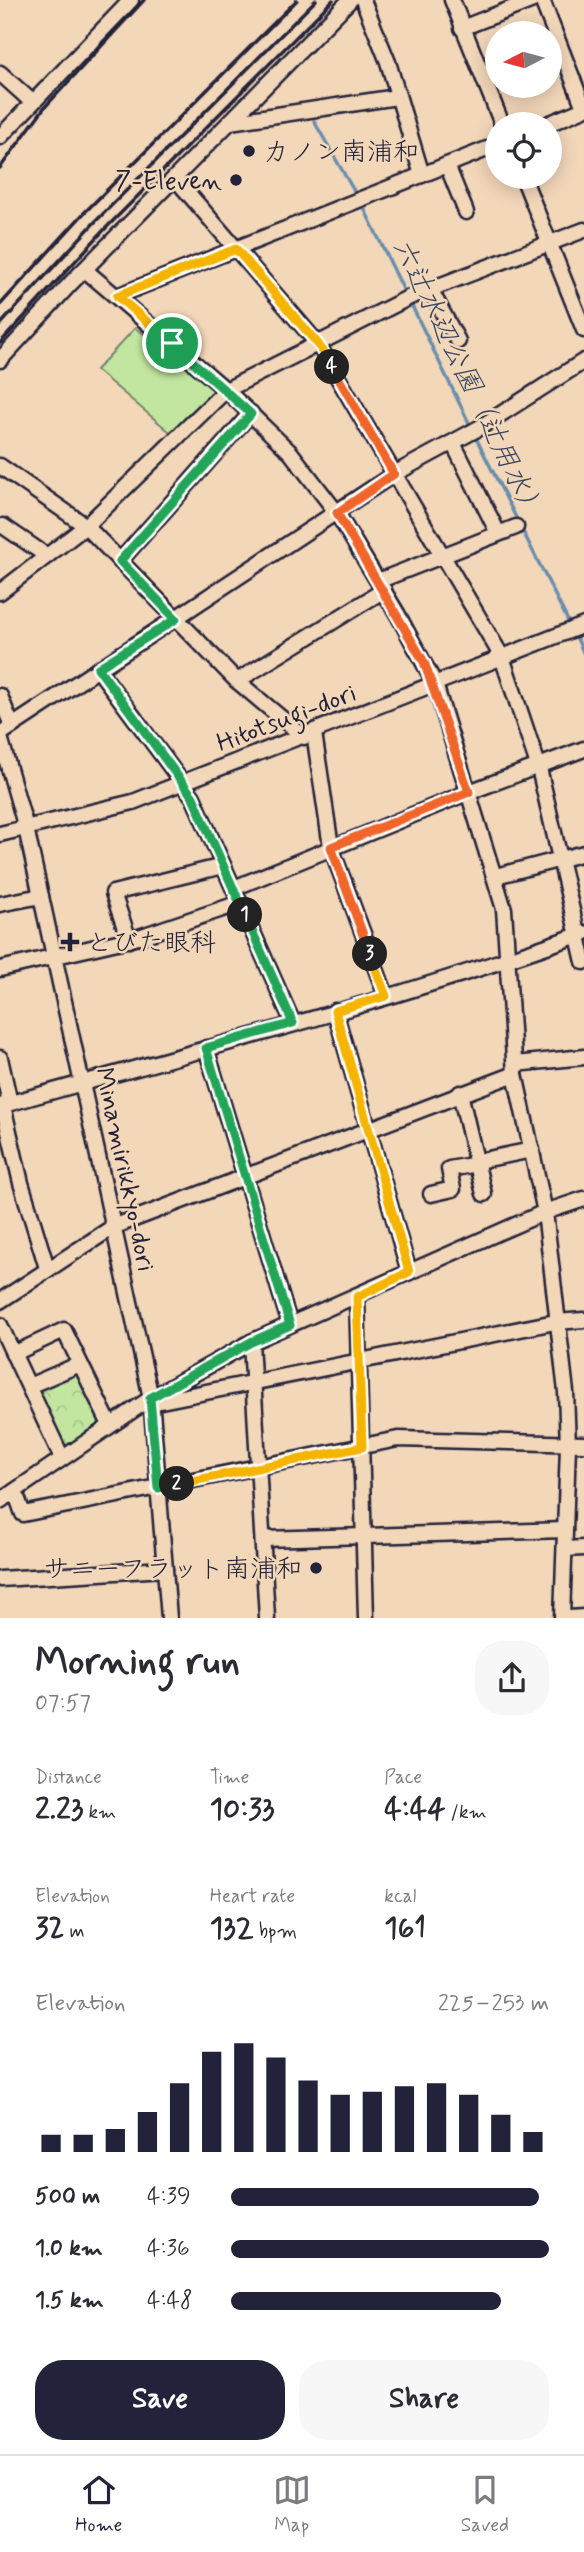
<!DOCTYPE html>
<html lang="en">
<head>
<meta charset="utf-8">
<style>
	body { margin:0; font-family:Mynerve,"Klee One",sans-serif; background:#f7f7f7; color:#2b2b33; height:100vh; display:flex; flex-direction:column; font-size:26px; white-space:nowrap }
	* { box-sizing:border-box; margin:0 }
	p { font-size:23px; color:#7c7c81 }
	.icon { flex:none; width:38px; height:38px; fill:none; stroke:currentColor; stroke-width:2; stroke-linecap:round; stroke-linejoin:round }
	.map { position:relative; height:1618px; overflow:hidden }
	.side { display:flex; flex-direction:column; background:#fff; flex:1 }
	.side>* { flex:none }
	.needle { width:46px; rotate:264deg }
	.buttons { position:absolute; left:485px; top:21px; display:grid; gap:14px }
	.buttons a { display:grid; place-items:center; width:77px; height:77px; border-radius:50%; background:#fff; box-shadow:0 4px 18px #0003; font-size:35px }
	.pin { position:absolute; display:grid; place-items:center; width:60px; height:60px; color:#fff; margin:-30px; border:4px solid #fff; border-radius:50%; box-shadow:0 2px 7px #0007 }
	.km { position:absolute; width:35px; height:35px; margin:-18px; border-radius:50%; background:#222; color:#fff; font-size:19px; line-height:35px; text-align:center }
	.round { display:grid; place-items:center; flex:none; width:74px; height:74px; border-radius:28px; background:#f7f7f7 }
	.overview { display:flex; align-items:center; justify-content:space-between; height:119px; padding:0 35px }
	h1 { font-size:38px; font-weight:800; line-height:52px }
	.stats { display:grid; grid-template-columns:repeat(3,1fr); gap:10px; height:119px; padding:7px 35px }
	.stats div { display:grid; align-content:center }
	.stats b { font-size:30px; font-weight:800 }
	.stats small { font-size:19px; font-weight:400 }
	.stats p { font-size:19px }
	.chart { height:196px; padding:14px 35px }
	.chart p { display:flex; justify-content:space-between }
	.chart svg { width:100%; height:126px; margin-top:7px; stroke:#22223b; stroke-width:6 }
	.cta { display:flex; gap:14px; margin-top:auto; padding:14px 35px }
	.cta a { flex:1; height:80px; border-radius:28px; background:#22223b; color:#fff; font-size:28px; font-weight:800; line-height:80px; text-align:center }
	.cta a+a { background:#f7f7f7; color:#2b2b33 }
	ul { padding:0 35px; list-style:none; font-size:23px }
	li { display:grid; grid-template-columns:112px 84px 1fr; align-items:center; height:52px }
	li i { height:18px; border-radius:9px; background:#22223b }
	.menu { display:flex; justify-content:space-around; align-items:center; height:98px; border-top:2px solid #e1e1e2; background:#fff; font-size:19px; color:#7c7c81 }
	.menu a { display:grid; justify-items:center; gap:4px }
	.menu .current { color:#22223b }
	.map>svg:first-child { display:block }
	.forest { fill:url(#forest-crowns); stroke:#72846d; stroke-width:2 }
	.pitch { fill:#c2e69f; stroke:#72846d; stroke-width:2 }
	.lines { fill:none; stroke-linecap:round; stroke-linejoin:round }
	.stream { stroke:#698eae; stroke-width:3.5 }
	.minor-casing { stroke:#22223b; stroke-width:19 }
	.minor { stroke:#f3d7b9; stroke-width:14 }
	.rail { stroke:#22223b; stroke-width:3.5 }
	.split-1-casing { stroke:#fff; stroke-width:14 }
	.split-2-casing { stroke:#fff; stroke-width:14 }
	.split-3-casing { stroke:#fff; stroke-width:14 }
	.split-4-casing { stroke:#fff; stroke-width:14 }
	.split-5-casing { stroke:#fff; stroke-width:14 }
	.split-1 { stroke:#22a559; stroke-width:9 }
	.split-2 { stroke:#22a559; stroke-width:9 }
	.split-3 { stroke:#f5b400; stroke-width:9 }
	.split-4 { stroke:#f0652b; stroke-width:9 }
	.split-5 { stroke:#f5b400; stroke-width:9 }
	.poi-dot { fill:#22223b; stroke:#f3d7b9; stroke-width:2.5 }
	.labels { text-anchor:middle; stroke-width:5; stroke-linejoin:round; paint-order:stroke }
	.poi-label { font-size:26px; fill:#22223b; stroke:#f3d7b9; text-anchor:start }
	.street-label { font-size:26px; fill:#22223b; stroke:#f3d7b9 }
	.water-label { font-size:28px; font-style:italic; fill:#3a4661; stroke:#f3d7b9 }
</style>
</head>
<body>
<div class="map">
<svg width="584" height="1618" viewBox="0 0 584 1618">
	<defs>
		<pattern id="forest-crowns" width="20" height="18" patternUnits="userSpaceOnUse" patternTransform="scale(1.75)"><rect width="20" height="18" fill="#c2e69f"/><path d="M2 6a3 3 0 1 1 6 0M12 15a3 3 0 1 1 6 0" fill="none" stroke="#a6c58a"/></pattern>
	</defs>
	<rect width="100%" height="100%" fill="#f3d7b9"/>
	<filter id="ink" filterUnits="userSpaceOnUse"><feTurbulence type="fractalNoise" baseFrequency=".0143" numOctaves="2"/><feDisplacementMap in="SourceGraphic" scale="14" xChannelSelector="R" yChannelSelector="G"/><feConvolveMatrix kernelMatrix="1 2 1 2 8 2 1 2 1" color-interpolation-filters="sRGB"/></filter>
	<g filter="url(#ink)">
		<polygon class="forest" points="77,1369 101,1423 64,1448 36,1388"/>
		<polygon class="pitch" points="135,328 226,390 177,438 96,370"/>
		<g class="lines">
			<g class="stream">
				<polyline points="314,121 358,198"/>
				<polyline points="362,204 406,295"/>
				<polyline points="410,302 471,427"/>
				<polyline points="474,434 571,627"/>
				<polyline points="575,634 584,654"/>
			</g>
			<g class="minor-casing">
				<g id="minor">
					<polyline points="363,0 388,62 422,175"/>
					<polyline points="452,0 502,124"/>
					<polyline points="542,0 584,108"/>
					<polyline points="462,28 533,0"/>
					<polyline points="0,73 31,101"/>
					<polyline points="230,122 397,97"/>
					<polyline points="548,124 584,109"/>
					<polyline points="0,137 131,0"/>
					<polyline points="447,165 466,212"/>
					<polyline points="523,177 584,330"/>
					<polyline points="175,178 318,344 502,657 539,768 584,962"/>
					<polyline points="85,270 226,390 291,453 337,513 398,615 435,684 504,909 515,1074 545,1212 566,1392 568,1446 562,1618"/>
					<polyline points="430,289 458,341"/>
					<polyline points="117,296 497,145"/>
					<polyline points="0,360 71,283 350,0"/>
					<polyline points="453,443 498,533"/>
					<polyline points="0,466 86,526 237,681 304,737"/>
					<polyline points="3,526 47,556"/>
					<polyline points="120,561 251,413"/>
					<polyline points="378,581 516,527"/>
					<polyline points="0,592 86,526 226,390 410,297 584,230"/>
					<polyline points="98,669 193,797 293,1023"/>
					<polyline points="237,681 384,590"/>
					<polyline points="0,696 12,726"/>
					<polyline points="314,733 331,847 386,996"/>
					<polyline points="0,734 394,474 479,428 584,361"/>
					<polyline points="0,737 26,828 151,1398 169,1618"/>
					<polyline points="0,834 133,802 584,625"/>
					<polyline points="496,876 584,853"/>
					<polyline points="234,888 469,792 584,749"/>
					<polyline points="0,904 41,896"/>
					<polyline points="129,940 113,893 223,866"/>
					<polyline points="0,969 139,937 240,903"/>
					<polyline points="335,1011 409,1272"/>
					<polyline points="206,1048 290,1325"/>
					<polyline points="0,1058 10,1103"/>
					<polyline points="515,1064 584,1057"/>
					<polyline points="460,1093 484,1194"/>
					<path d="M 0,1106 C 195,1051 393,1001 584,933"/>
					<polyline points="3,1106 21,1183 47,1268"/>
					<polyline points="478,1161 532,1150"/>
					<polyline points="431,1194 453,1189 449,1169 478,1164"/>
					<polyline points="357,1297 366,1618"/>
					<polyline points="0,1301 113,1227 515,1074"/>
					<polyline points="0,1325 62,1458"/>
					<polyline points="251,1342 267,1618"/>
					<polyline points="13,1354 64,1330 110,1425"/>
					<polyline points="29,1386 80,1364"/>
					<polyline points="151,1403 555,1322 584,1320"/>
					<polyline points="15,1491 23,1514 398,1439 584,1444"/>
					<polyline points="0,1501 151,1398 251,1342 545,1212 584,1199"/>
					<polyline points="263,1539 565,1530"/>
					<polyline points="565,1549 584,1548"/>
					<polyline points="0,1579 165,1569"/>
					<polyline points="569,1618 584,1617"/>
				</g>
			</g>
			<use href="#minor" class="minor"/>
			<g class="rail">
				<polyline points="0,168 44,108 144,0"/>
				<polyline points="0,305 84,213 297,0"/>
				<polyline points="0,325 94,223 316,0"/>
				<polyline points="0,343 103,231 333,0"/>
			</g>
		</g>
	</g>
	<g class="lines" filter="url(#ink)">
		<g class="split-1-casing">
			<polyline id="split-1" points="172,343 251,414 120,561 176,619 98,668 193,797 245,915"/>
		</g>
		<g class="split-2-casing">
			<polyline id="split-2" points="177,1484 158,1488 150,1398 251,1342 290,1325 206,1048 293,1023 245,915"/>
		</g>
		<g class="split-3-casing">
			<polyline id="split-3" points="177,1484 362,1447 357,1297 409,1272 335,1011 386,996 370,954"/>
		</g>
		<g class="split-4-casing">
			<polyline id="split-4" points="332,367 394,474 337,513 424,662 469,792 331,847 370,954"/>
		</g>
		<g class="split-5-casing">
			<polyline id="split-5" points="172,343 117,296 236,249 318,344 332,367"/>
		</g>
		<use href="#split-1" class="split-1"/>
		<use href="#split-2" class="split-2"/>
		<use href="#split-3" class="split-3"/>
		<use href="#split-4" class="split-4"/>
		<use href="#split-5" class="split-5"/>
	</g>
	<g class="poi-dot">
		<circle cx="249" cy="151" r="7"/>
		<circle cx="236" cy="180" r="7"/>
		<path d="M66.5 931.5h7v7h7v7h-7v7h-7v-7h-7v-7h7z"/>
		<circle cx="316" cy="1568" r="7"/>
	</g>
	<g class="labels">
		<g class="poi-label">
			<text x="263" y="160">カノン南浦和</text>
			<text x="222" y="189" text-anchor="end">7-Eleven</text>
			<text x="86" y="951">とびた眼科</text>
			<text x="302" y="1577" text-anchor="end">サニーフラット南浦和</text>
		</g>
		<g class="street-label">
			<text transform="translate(286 717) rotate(-21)" y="9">Hitotsugi-dori</text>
			<text transform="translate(126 1169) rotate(78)" y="9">Minamirikkyo-dori</text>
		</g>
		<g class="water-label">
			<text transform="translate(469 378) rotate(64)" y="10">六辻水辺公園（辻用水）</text>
		</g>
	</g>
</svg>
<div class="buttons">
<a><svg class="needle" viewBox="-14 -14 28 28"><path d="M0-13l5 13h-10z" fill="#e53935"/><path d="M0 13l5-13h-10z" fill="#7c7c81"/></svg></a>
<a><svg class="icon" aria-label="locate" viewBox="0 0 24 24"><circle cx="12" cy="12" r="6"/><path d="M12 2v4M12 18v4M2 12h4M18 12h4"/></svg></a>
</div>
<div class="pin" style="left:172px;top:343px;background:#1e9e55"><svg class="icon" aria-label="arrive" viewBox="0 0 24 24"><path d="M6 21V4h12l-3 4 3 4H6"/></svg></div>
<b class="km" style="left:245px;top:915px">1</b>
<b class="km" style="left:177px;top:1484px">2</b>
<b class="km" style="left:370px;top:954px">3</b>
<b class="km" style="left:332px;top:367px">4</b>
</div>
<section class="side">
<div class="overview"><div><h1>Morning run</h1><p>07:57</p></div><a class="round"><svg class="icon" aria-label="share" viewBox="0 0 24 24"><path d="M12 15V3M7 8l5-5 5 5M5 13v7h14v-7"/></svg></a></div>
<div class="stats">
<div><p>Distance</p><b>2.23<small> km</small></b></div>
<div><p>Time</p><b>10:33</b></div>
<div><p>Pace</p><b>4:44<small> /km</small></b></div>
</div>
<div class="stats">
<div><p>Elevation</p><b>32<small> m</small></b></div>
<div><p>Heart rate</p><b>132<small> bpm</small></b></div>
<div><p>kcal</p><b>161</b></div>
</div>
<div class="chart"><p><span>Elevation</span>225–253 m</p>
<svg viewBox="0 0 160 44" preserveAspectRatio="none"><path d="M5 44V38M15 44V38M25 44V36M35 44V30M45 44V20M55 44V9M65 44V6M75 44V11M85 44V19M95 44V24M105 44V23M115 44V21M125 44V20M135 44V24M145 44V31M155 44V37"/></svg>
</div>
<ul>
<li><b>500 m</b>4:39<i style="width:97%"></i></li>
<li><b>1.0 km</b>4:36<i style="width:100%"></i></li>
<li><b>1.5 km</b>4:48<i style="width:85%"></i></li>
</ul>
<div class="cta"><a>Save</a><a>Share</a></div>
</section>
<nav class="menu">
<a class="current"><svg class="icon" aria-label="home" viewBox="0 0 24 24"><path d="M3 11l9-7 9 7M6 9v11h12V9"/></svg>Home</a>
<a><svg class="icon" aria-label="map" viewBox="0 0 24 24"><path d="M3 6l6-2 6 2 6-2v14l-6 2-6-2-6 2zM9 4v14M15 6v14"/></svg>Map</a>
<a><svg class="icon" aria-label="saved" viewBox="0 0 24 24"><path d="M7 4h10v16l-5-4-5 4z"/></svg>Saved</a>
</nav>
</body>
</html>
